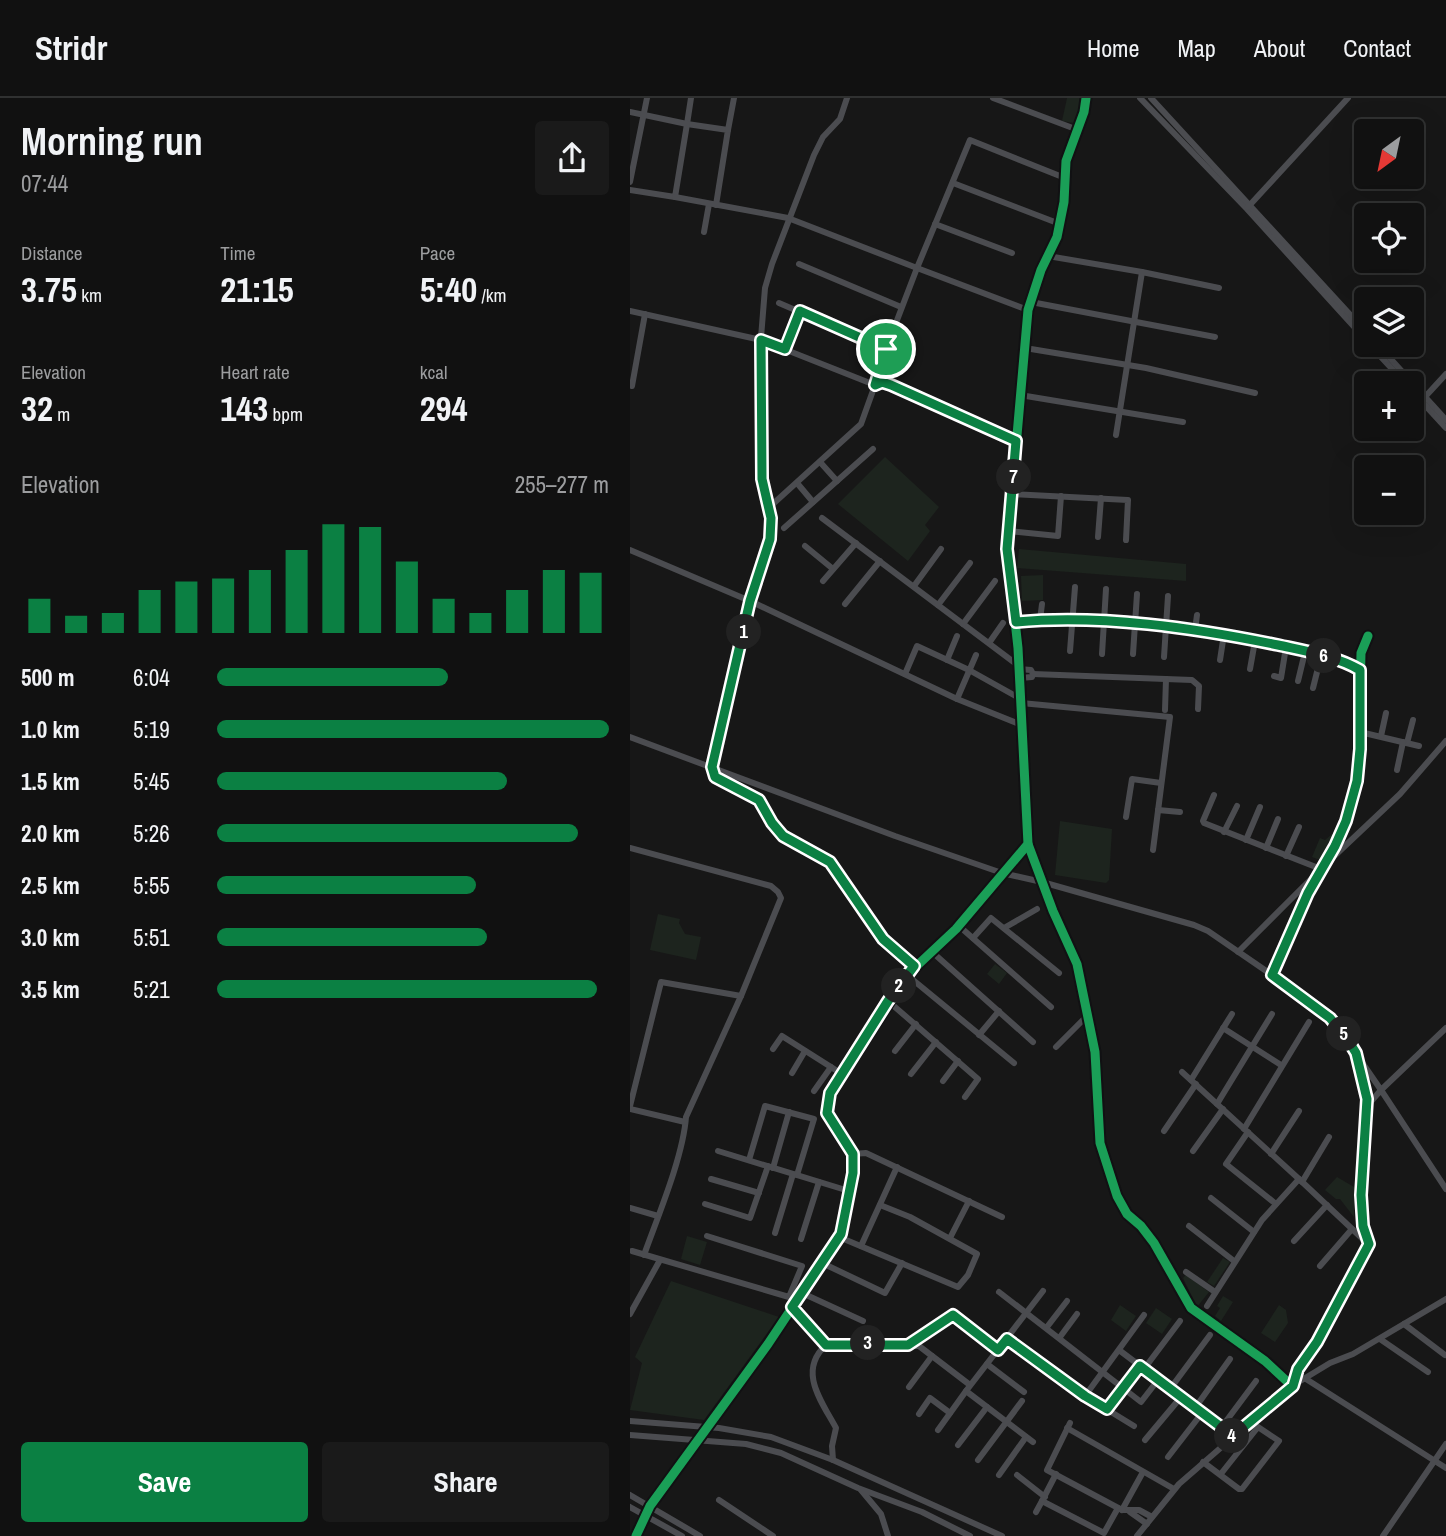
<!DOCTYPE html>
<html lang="en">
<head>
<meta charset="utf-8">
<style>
	body { margin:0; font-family:"Archivo Narrow",sans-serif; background:#1a1a1a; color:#f1f3f6; height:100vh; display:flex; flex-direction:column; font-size:26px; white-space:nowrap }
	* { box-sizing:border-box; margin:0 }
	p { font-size:23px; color:#9c9d9f }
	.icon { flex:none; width:38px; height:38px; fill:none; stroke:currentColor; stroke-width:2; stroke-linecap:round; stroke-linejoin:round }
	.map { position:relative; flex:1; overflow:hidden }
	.sheet { display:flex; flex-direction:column; background:#111; width:630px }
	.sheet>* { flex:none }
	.needle { width:46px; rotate:213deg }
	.tools { position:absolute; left:724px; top:21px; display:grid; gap:14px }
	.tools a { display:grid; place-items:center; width:70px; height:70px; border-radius:7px; background:#111; box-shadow:0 7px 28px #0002,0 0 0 2px #303131; font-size:35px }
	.pin { position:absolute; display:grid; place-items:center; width:60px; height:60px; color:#fff; margin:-30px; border:4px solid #fff; border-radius:50%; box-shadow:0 2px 7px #0007 }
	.km { position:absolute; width:35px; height:35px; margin:-18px; border-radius:50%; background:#222; color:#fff; font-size:19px; line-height:35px; text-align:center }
	.round { display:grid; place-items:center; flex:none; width:74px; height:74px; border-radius:7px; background:#1a1a1a }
	.summary { display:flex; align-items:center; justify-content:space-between; height:119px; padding:0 21px }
	h1 { font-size:38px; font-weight:800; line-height:52px }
	.metrics { display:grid; grid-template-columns:repeat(3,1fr); gap:10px; height:119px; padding:7px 21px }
	.metrics div { display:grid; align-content:center }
	.metrics b { font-size:35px; font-weight:800 }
	.metrics small { font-size:19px; font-weight:400 }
	.metrics p { font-size:19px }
	.chart { height:196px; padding:14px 21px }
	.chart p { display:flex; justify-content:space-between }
	.chart svg { width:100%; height:126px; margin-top:7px; stroke:#0b8043; stroke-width:6 }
	.button { display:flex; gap:14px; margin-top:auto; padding:14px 21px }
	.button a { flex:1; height:80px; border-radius:7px; background:#0b8043; color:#fff; font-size:28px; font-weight:800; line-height:80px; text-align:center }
	.button a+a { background:#1a1a1a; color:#f1f3f6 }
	ul { padding:0 21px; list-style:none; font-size:23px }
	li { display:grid; grid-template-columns:112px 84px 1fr; align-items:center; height:52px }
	li i { height:18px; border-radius:9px; background:#0b8043 }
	header { display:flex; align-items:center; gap:42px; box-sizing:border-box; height:98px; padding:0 35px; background:#111; border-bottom:2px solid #303131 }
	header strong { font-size:33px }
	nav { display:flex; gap:38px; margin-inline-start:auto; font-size:24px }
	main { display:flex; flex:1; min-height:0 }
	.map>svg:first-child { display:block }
	.green { fill:#1d241e }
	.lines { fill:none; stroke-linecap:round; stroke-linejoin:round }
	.minor { stroke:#4b4c50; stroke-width:6 }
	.cycleway-casing { stroke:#111113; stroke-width:13 }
	.cycleway { stroke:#1a9f57; stroke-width:9 }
	.route-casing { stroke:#fff; stroke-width:14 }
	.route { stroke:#0b8043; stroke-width:9 }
</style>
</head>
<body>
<header>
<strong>Stridr</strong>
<nav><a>Home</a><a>Map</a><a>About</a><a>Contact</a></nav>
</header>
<main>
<section class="sheet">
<div class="summary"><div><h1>Morning run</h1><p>07:44</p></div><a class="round"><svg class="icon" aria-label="share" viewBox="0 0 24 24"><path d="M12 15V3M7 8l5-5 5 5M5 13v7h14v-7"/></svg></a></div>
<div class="metrics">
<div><p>Distance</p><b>3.75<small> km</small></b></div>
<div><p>Time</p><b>21:15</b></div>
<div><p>Pace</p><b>5:40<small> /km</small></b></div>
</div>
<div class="metrics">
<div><p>Elevation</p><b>32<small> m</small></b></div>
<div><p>Heart rate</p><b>143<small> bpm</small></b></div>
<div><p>kcal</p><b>294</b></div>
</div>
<div class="chart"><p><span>Elevation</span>255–277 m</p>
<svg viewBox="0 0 160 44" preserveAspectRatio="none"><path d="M5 44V32M15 44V38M25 44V37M35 44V29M45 44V26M55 44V25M65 44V22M75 44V15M85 44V6M95 44V7M105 44V19M115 44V32M125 44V37M135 44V29M145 44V22M155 44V23"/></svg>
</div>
<ul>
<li><b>500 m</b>6:04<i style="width:59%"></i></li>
<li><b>1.0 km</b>5:19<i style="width:100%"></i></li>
<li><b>1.5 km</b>5:45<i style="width:74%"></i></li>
<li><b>2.0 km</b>5:26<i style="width:92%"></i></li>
<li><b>2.5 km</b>5:55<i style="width:66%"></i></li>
<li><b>3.0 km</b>5:51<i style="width:69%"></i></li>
<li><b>3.5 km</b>5:21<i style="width:97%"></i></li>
</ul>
<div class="button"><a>Save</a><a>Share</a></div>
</section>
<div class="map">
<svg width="816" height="1438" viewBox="0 0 816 1438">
	<rect width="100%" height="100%" fill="#171717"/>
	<g class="green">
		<polygon points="437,0 451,0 451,8 444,25 432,23"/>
		<polygon points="255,359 309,409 295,427 300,433 278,463 208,406"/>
		<polygon points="389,451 556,466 556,483 387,470"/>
		<polygon points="413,477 413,502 392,503 391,478"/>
		<polygon points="430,723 482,731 479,782 476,785 425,777"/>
		<polygon points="702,736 705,738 690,762 682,759 690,740 695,742"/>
		<polygon points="28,816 50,821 49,825 55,836 71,839 66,862 20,852"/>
		<polygon points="365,866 377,875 369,886 357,876"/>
		<polygon points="707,1079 724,1089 724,1119 710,1101 706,1101 695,1092"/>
		<polygon points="57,1138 77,1144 70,1167 51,1161"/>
		<polygon points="593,1160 600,1164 584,1188 577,1184"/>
		<polygon points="556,1177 579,1194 567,1209 553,1180"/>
		<polygon points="41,1183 149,1219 74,1322 0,1312 12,1265 5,1259"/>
		<polygon points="593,1198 603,1204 591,1223 585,1218 590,1210 587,1208"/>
		<polygon points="490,1207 506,1218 496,1233 481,1222"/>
		<polygon points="649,1207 656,1212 658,1225 645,1244 631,1235"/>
		<polygon points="526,1210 542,1221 532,1236 516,1225"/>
	</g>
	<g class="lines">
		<g class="minor">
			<polyline points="61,0 57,26 98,32 86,107"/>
			<polyline points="217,0 210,21 193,39 184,57 142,166 135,190 130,252 132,381 141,431 137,455 120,503 82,669 85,679 129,702 142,725 153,738 200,764 252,841 284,868"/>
			<polyline points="363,0 448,32"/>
			<polyline points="510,0 617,111 737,243"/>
			<polyline points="521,0 737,235"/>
			<polyline points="0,14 57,26 45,99 0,92"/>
			<polyline points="98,32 104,0"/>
			<polyline points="0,84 17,0"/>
			<polyline points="323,85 430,126"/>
			<polyline points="618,109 718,0"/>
			<polyline points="305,126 382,155"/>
			<polyline points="74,134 79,106"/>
			<polyline points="418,158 512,174"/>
			<polyline points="169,166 271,209"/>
			<polyline points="401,204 585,239"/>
			<polyline points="149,205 256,251"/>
			<polyline points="398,212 287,170 340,42 435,80"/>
			<polyline points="0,213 131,242 245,287 256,251 287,170 158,120 45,99"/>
			<polyline points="740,247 775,285"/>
			<polyline points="748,247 816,322"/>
			<polyline points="395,250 516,270 625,295"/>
			<polyline points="155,251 170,213"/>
			<polyline points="2,288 15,216"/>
			<polyline points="782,293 816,330"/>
			<polyline points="390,297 553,324"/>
			<polyline points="794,300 816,276"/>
			<polyline points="486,337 512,174 589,190"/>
			<polyline points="190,364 207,383"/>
			<polyline points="167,385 183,404"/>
			<polyline points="382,396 498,402 496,442"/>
			<polyline points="144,405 231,326 245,287 252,284 386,343"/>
			<polyline points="192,420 389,568"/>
			<polyline points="154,430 243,351"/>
			<polyline points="379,433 428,438 431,398"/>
			<polyline points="468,439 471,400"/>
			<polyline points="175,448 203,471"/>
			<polyline points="0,452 120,503 327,601 394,628"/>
			<polyline points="193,483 226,445"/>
			<polyline points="284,488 311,451"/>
			<polyline points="215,506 250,463"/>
			<polyline points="308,507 340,465"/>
			<polyline points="410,522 412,506"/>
			<path d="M 386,524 C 473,517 563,529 648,547 C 675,553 706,558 730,572"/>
			<polyline points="333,526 365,483"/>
			<polyline points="565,532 567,517"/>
			<polyline points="359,545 373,525"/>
			<polyline points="440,553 445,489"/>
			<polyline points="472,556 476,491"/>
			<polyline points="503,556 507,496"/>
			<polyline points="534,559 538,498"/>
			<polyline points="317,562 327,538"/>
			<polyline points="590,562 594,536"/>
			<polyline points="389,571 401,572 403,576 402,579 390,580"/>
			<polyline points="620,571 625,543"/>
			<polyline points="275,576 287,548 339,572 391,601"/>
			<polyline points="403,576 562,582 569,588 568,611"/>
			<polyline points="644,578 651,580 656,549"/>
			<polyline points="668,583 675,554"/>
			<polyline points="683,590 691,558"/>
			<polyline points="327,601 346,557"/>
			<polyline points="391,605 540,619 523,752"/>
			<polyline points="535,612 536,581"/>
			<polyline points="730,634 789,648"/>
			<polyline points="751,638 756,615"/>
			<polyline points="0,639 265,738 372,775 412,784 564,827 578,833 642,877"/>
			<polyline points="777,645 783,622"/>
			<polyline points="767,672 773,644"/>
			<polyline points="584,697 573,723 574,725 691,771"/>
			<polyline points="528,712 550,714"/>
			<polyline points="496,719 502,681 531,685"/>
			<polyline points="594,734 607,708"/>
			<polyline points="616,742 630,709"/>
			<polyline points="398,746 423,813 447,866 465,954 470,1045 487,1098 497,1116 511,1128 524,1145 561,1210 635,1263 662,1288 668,1271 687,1244 739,1146 733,1128 731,1097 737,1001 726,955 718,942 700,920 642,877 678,795 705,748 716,724 728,683 731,555 738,538"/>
			<polyline points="0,750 141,788 148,794 151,800 111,898"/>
			<polyline points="636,750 648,721"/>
			<polyline points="656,758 669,729"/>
			<polyline points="698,764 770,696 816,643"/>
			<polyline points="329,828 421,909"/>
			<polyline points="374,830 407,811"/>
			<polyline points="343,840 361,820 429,875"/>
			<polyline points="301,853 403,944"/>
			<polyline points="608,854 685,777"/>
			<polyline points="277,877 384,965"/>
			<polyline points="258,903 348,981 335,999"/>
			<polyline points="593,930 651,967"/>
			<polyline points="349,937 369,913"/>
			<polyline points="426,949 458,917"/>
			<polyline points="143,951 152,938 212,976"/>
			<polyline points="265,953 286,926"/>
			<polyline points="729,960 751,992 816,930"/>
			<polyline points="552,974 669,1081"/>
			<polyline points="162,975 175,953"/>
			<polyline points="281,976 306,944"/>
			<polyline points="561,982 602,916"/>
			<polyline points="313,983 328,963"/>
			<polyline points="184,993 201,969"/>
			<polyline points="587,1006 642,916"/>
			<path d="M 0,1008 L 31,884 L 111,898 L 56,1019 C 53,1059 28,1118 14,1157"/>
			<polyline points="737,1008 751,992 816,1091"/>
			<polyline points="0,1011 55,1024"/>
			<polyline points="614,1031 679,924"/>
			<polyline points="534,1033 566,986"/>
			<polyline points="618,1034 596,1066 646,1106"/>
			<polyline points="88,1053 219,1093"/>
			<polyline points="563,1053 593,1011"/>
			<polyline points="223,1056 236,1055 372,1119"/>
			<polyline points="641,1056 669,1013"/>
			<polyline points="119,1062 135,1008 184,1021 167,1077"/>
			<polyline points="143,1070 159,1014"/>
			<polyline points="81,1081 129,1095"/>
			<polyline points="672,1084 699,1039"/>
			<polyline points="581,1100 624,1134"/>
			<polyline points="75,1106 120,1120 138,1068"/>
			<polyline points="0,1110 28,1118"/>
			<polyline points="559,1128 604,1163"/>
			<polyline points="145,1135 163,1076"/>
			<polyline points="209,1139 328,1189 338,1177 347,1156 280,1119 250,1107"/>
			<polyline points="320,1140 339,1103"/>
			<polyline points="171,1141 189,1084"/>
			<polyline points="664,1143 697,1107"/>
			<polyline points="231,1148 267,1069"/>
			<polyline points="2,1153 159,1199 172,1168 77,1138"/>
			<polyline points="192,1165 255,1195 272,1165"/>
			<polyline points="690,1168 722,1131"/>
			<polyline points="556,1174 585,1194"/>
			<polyline points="369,1194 511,1304 528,1282"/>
			<polyline points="172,1195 233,1223"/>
			<polyline points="577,1208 632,1122 669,1081 737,1145"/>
			<path d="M 162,1209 L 196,1247 C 167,1273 192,1304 206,1330 L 202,1348 L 203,1362"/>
			<polyline points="0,1216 30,1162"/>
			<polyline points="774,1226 815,1257"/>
			<polyline points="417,1229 437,1203"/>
			<polyline points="430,1239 447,1216"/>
			<polyline points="377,1241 455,1298"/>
			<polyline points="750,1241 798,1274"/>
			<polyline points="196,1247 289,1248 340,1287"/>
			<polyline points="279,1247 323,1217 368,1252"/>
			<polyline points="489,1252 603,1338"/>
			<polyline points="357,1266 394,1294"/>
			<polyline points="514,1271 550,1223"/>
			<polyline points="676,1281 816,1370"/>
			<polyline points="279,1289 302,1258"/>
			<polyline points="540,1291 580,1237"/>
			<polyline points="336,1293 403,1344"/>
			<polyline points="565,1310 600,1261"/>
			<polyline points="477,1311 510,1268"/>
			<polyline points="289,1316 300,1300 320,1315"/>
			<polyline points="0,1323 89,1330 141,1339 203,1362 372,1438"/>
			<polyline points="440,1325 417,1372 492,1412 509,1412 522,1419"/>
			<polyline points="504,1328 455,1298 514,1217"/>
			<polyline points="437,1330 544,1391"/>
			<polyline points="591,1330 626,1283"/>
			<polyline points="308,1332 336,1293 413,1193"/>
			<polyline points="0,1337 116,1346 151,1355 228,1390 292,1414 340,1438"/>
			<polyline points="515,1342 551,1299"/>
			<polyline points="328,1347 357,1309"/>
			<polyline points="538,1359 572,1315"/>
			<polyline points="348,1362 392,1303"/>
			<polyline points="573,1364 609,1391 612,1391 649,1343 628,1329 590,1377"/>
			<polyline points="426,1376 412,1403 474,1435 488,1410"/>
			<polyline points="369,1377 396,1339"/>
			<polyline points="387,1377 415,1399"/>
			<polyline points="231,1392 251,1416 258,1438"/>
			<polyline points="0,1397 70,1438"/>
			<polyline points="89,1402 143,1438"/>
			<polyline points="0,1409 52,1438"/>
			<polyline points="492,1412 513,1374"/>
			<polyline points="406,1414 412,1403"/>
			<polyline points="500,1414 517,1426"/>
			<polyline points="6,1438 20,1408 138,1246 211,1136 223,1075 223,1056 197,1015 200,995 277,877 326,831 398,746 388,550 377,451 398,212 411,172 427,139 434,104 436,63 454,14 456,0"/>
			<polyline points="507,1438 549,1386 662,1288 700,1265 723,1256 816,1201"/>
			<polyline points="753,1438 816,1346"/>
		</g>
		<g class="cycleway-casing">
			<g id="cycleway">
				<polyline points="398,746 423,813 447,866 465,954 470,1045 487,1098 497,1116 511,1128 524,1145 561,1210 635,1263 662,1288 668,1271 687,1244 739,1146 733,1128 731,1097 737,1001 726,955 718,942 700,920 642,877 678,795 705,748 716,724 728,683 731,555 738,538"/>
				<polyline points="6,1438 20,1408 138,1246 211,1136 223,1075 223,1056 197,1015 200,995 277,877 326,831 398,746 388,550 377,451 398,212 411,172 427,139 434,104 436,63 454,14 456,0"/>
			</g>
		</g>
		<use href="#cycleway" class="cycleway"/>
	</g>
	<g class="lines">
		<g class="route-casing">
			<path id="route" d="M 170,213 L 256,251 L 245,287 L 252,284 L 261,287 L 386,343 L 377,451 L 386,524 C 471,516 565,530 648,547 C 675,553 706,558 730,572 L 730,651 L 727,683 L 716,723 L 705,748 L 678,795 L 642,877 L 700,920 L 718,942 L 726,955 L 737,1001 L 731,1097 L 733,1128 L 739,1146 L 687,1244 L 668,1271 L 663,1288 L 603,1338 L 510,1268 L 477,1311 L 455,1298 L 377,1241 L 368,1252 L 323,1217 L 278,1247 L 196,1247 L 162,1209 L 211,1136 L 223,1075 L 223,1056 L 197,1015 L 200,995 L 258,903 L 284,868 L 253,841 L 200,764 L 153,738 L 142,725 L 129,702 L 85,679 L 82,669 L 120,503 L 140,441 L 141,420 L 132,381 L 131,242 L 155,251 Z"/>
		</g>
		<use href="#route" class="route"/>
	</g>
</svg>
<div class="tools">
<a><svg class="needle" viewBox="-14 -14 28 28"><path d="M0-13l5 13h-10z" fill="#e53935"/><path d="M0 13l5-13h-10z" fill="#9c9d9f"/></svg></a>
<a><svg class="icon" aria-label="locate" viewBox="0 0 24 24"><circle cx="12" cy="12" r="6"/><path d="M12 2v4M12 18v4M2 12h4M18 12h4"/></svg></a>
<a><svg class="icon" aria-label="layers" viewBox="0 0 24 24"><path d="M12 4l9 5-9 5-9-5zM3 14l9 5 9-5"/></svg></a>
<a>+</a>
<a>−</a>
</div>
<div class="pin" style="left:256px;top:251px;background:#1e9e55"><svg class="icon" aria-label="arrive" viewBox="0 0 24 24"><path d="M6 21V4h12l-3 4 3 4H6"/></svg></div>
<b class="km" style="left:114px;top:534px">1</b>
<b class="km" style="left:269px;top:888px">2</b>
<b class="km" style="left:238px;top:1245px">3</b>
<b class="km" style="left:602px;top:1338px">4</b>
<b class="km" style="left:714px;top:936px">5</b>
<b class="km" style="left:694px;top:558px">6</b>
<b class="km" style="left:384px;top:379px">7</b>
</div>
</main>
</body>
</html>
